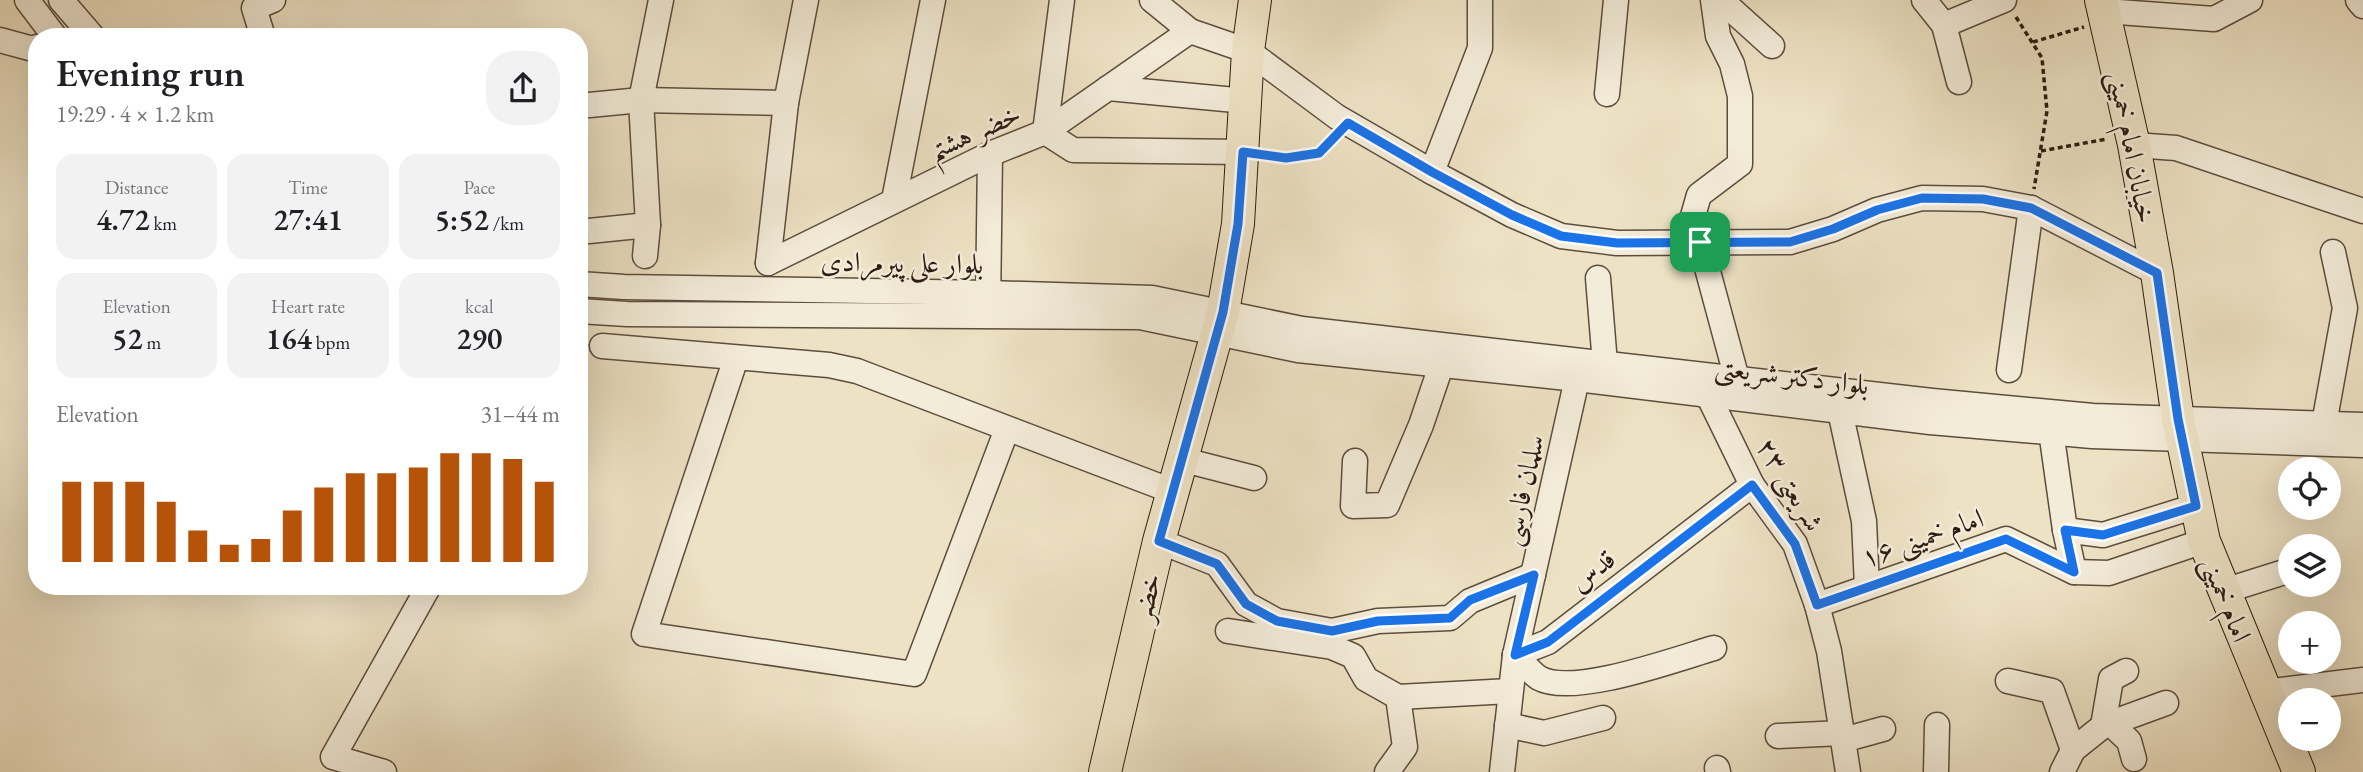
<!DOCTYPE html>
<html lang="en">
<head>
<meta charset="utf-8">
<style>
	body { margin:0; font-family:"EB Garamond",Amiri,serif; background:#f2f2f2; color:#202124; height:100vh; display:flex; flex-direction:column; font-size:26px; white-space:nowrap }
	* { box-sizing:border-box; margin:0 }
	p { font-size:23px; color:#757577 }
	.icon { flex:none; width:38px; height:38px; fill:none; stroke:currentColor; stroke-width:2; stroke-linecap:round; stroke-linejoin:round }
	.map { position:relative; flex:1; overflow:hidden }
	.drawer { position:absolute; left:28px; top:28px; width:560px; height:567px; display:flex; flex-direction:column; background:#fff; border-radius:28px; box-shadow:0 7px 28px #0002 }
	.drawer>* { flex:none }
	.buttons { position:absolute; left:2278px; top:457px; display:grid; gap:14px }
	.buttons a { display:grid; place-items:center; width:63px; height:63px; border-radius:50%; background:#fff; box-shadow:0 7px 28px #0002; font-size:35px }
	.pin { position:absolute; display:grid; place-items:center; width:60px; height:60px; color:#fff; margin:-30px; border-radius:14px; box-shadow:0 4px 10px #0006 }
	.round { display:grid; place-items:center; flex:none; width:74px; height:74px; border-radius:28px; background:#f2f2f2 }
	.head { display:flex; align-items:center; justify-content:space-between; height:119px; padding:0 28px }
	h1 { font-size:38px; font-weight:600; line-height:52px }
	.figures { display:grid; grid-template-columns:repeat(3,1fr); gap:10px; height:119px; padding:7px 28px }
	.figures div { display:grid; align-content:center; border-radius:18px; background:#f2f2f2; text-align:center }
	.figures b { font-size:30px; font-weight:600 }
	.figures small { font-size:19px; font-weight:400 }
	.figures p { font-size:19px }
	.chart { height:196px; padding:14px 28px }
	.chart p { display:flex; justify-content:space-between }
	.chart svg { width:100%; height:126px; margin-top:7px; stroke:#b45309; stroke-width:6 }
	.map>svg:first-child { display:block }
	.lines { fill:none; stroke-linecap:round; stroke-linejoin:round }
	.minor-casing { stroke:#5c4d3e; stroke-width:27 }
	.major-casing { stroke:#2c1b12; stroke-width:34 }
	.path { stroke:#2c1b12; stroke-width:3.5; stroke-dasharray:5 3.5; stroke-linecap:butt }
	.minor { stroke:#f3ecd9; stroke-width:24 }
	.major { stroke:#ede2c4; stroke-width:32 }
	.route-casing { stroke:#fff; stroke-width:14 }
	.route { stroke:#1a73e8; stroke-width:9 }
	.labels { text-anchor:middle; stroke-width:5; stroke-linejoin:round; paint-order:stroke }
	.street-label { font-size:28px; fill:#2c1b12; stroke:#f3ecd9 }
</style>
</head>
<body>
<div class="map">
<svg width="2363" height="772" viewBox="0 0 2363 772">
	<rect width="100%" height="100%" fill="#ede2c4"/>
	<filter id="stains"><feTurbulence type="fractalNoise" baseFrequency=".00286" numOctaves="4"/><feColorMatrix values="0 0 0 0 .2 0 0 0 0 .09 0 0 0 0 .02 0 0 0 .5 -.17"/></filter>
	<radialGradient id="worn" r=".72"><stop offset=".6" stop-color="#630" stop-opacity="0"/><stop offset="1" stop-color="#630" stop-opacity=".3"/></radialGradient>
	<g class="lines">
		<g class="minor-casing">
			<g id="minor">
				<polyline points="27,0 55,37"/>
				<polyline points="61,0 93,37"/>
				<polyline points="1062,0 1045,132 1073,150 1243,152"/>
				<polyline points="1152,0 1190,31 1248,51 1337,117 1432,172 1512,215 1561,236 1617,243 1790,242 1833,229 1877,210 1922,198 1983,199 2031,208 2157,273"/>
				<polyline points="1713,0 1718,36 1732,64 1740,96 1740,164 1699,195 1693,216 1737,379"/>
				<polyline points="1721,0 1772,46"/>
				<polyline points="1924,0 1944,25 1959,82"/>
				<polyline points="2358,0 2363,6"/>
				<polyline points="2105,11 2214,19 2250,0"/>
				<polyline points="1944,25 2004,0"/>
				<polyline points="263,37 254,8 273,0"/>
				<polyline points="0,40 33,49 37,47"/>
				<polyline points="1108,88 1246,101"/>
				<polyline points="1607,94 1616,0"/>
				<polyline points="579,106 641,100 786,103"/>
				<polyline points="2134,145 2176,148 2363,211"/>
				<polyline points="1432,172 1480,48 1480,0"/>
				<polyline points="894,200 933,0"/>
				<polyline points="579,232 648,225"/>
				<polyline points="645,256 648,225 641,100 661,0"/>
				<polyline points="768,263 990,154 1045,132 1190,31"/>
				<polyline points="768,263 786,103 806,0"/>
				<polyline points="1598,278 1605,364"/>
				<polyline points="579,284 624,287 989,293 1152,298 1302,329 1932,401 2093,416 2363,425"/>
				<polyline points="988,308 990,154"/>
				<polyline points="579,311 627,314 1140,317 1298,350 1577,379 1930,422 2092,436 2363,445"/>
				<polyline points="602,346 829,365 857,371 1172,491"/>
				<polyline points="736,358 644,634 914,674 1007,429"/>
				<polyline points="2009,370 2031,208"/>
				<polyline points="1708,395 1752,485 1795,544 1817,605 1829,651 1848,772"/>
				<polyline points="1840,411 1864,521 1867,587"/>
				<polyline points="2324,424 2345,308 2333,252"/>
				<polyline points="2051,431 2065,530 2074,572"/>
				<polyline points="1180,459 1254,478"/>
				<polyline points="1355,461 1353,506 1387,505 1421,425 1441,366"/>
				<polyline points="2065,530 2103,535 2196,506"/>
				<polyline points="1159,541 1217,564 1246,604 1277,621 1332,631 1378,621 1450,618 1470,601 1533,575"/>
				<polyline points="2224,591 2291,570"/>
				<polyline points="1817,605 2006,539 2074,572 2109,573 2204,541"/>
				<polyline points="1228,631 1332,647 1353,656 1366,679 1398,697"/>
				<polyline points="1515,655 1548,642 1752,485"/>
				<path d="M 1515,655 C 1523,662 1531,673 1539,678 C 1573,697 1676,659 1714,648"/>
				<polyline points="2008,681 2052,691 2073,750"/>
				<polyline points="2265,692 2363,680"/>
				<polyline points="1398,697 1510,691"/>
				<polyline points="2111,724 2129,741 2134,759"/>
				<polyline points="1507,725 1544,733 1603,718"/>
				<polyline points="2103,726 2111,679 2126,671"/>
				<polyline points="1778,736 1842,733"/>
				<polyline points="1843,740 1883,729"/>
				<polyline points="1717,768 1718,772"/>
				<polyline points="384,772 333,757 429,586"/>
				<polyline points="1387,772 1405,747 1398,697"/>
				<polyline points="1502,772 1515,655 1577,379"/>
				<polyline points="1936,772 1937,725"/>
				<polyline points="2062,772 2073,750 2103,726 2166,703"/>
			</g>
		</g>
		<g class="major-casing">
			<g id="major">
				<polyline points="2101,0 2134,145 2157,273 2178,419 2204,541 2299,772"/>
				<polyline points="1105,772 1159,541 1223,312 1238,224 1248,51 1255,0"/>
			</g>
		</g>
		<g class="path">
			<polyline points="2016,17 2042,58 2047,111 2034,189"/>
			<polyline points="2033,42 2084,27"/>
			<polyline points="2041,151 2107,139"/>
			<polyline points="1266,155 1286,158 1319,153 1334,137"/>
		</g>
		<use href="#minor" class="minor"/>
		<use href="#major" class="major"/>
	</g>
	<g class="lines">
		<g class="route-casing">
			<polygon id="route" points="1348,123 1432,172 1512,215 1561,236 1617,243 1790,242 1833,229 1877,210 1922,198 1983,199 2031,208 2157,273 2178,419 2196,506 2103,535 2065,530 2074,572 2006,539 1817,605 1795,544 1752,485 1548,642 1515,655 1534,575 1470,600 1450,618 1378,621 1332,631 1277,621 1246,604 1217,564 1159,541 1223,312 1238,224 1243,152 1286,158 1319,153"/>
		</g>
		<use href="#route" class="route"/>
	</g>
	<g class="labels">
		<g class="street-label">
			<text transform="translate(974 131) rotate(-24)" y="10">خضر هشتم</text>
			<text transform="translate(2133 147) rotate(79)" y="10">خیابان امام خمینی</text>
			<text transform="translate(902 262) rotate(1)" y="10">بلوار علی پیرمرادی</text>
			<text transform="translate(1792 375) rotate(7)" y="10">بلوار دکتر شریعتی</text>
			<text transform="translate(1791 484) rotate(59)" y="10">شریعتی ۲۳</text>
			<text transform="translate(1522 490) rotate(-77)" y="10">سلمان فارسی</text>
			<text transform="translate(1922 537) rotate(-19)" y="10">امام خمینی ۱۶</text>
			<text transform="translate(1592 570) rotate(-38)" y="10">قدس</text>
			<text transform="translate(1146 597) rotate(-77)" y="10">خضر</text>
			<text transform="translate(2227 599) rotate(68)" y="10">امام خمینی</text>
		</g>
	</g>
	<rect width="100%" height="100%" filter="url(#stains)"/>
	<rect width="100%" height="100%" fill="url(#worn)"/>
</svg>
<div class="buttons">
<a><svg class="icon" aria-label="locate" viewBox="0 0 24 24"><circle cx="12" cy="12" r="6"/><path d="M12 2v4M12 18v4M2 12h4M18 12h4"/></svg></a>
<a><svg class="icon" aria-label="layers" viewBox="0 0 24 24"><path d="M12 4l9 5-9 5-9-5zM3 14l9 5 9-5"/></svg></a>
<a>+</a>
<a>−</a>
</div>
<div class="pin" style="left:1700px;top:242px;background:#1e9e55"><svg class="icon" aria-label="arrive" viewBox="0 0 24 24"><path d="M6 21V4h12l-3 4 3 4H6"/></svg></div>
<section class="drawer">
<div class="head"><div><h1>Evening run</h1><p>19:29 · 4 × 1.2 km</p></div><a class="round"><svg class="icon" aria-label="share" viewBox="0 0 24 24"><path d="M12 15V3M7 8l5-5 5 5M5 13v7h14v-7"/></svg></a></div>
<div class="figures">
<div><p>Distance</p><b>4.72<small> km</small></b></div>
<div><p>Time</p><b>27:41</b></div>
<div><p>Pace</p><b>5:52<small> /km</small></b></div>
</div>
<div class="figures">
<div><p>Elevation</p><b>52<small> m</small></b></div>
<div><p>Heart rate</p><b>164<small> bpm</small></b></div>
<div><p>kcal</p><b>290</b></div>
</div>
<div class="chart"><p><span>Elevation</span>31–44 m</p>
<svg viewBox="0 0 160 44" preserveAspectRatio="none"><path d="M5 44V16M15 44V16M25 44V16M35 44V23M45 44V33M55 44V38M65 44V36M75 44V26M85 44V18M95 44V13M105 44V13M115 44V11M125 44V6M135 44V6M145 44V8M155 44V16"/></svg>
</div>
</section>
</div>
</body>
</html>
